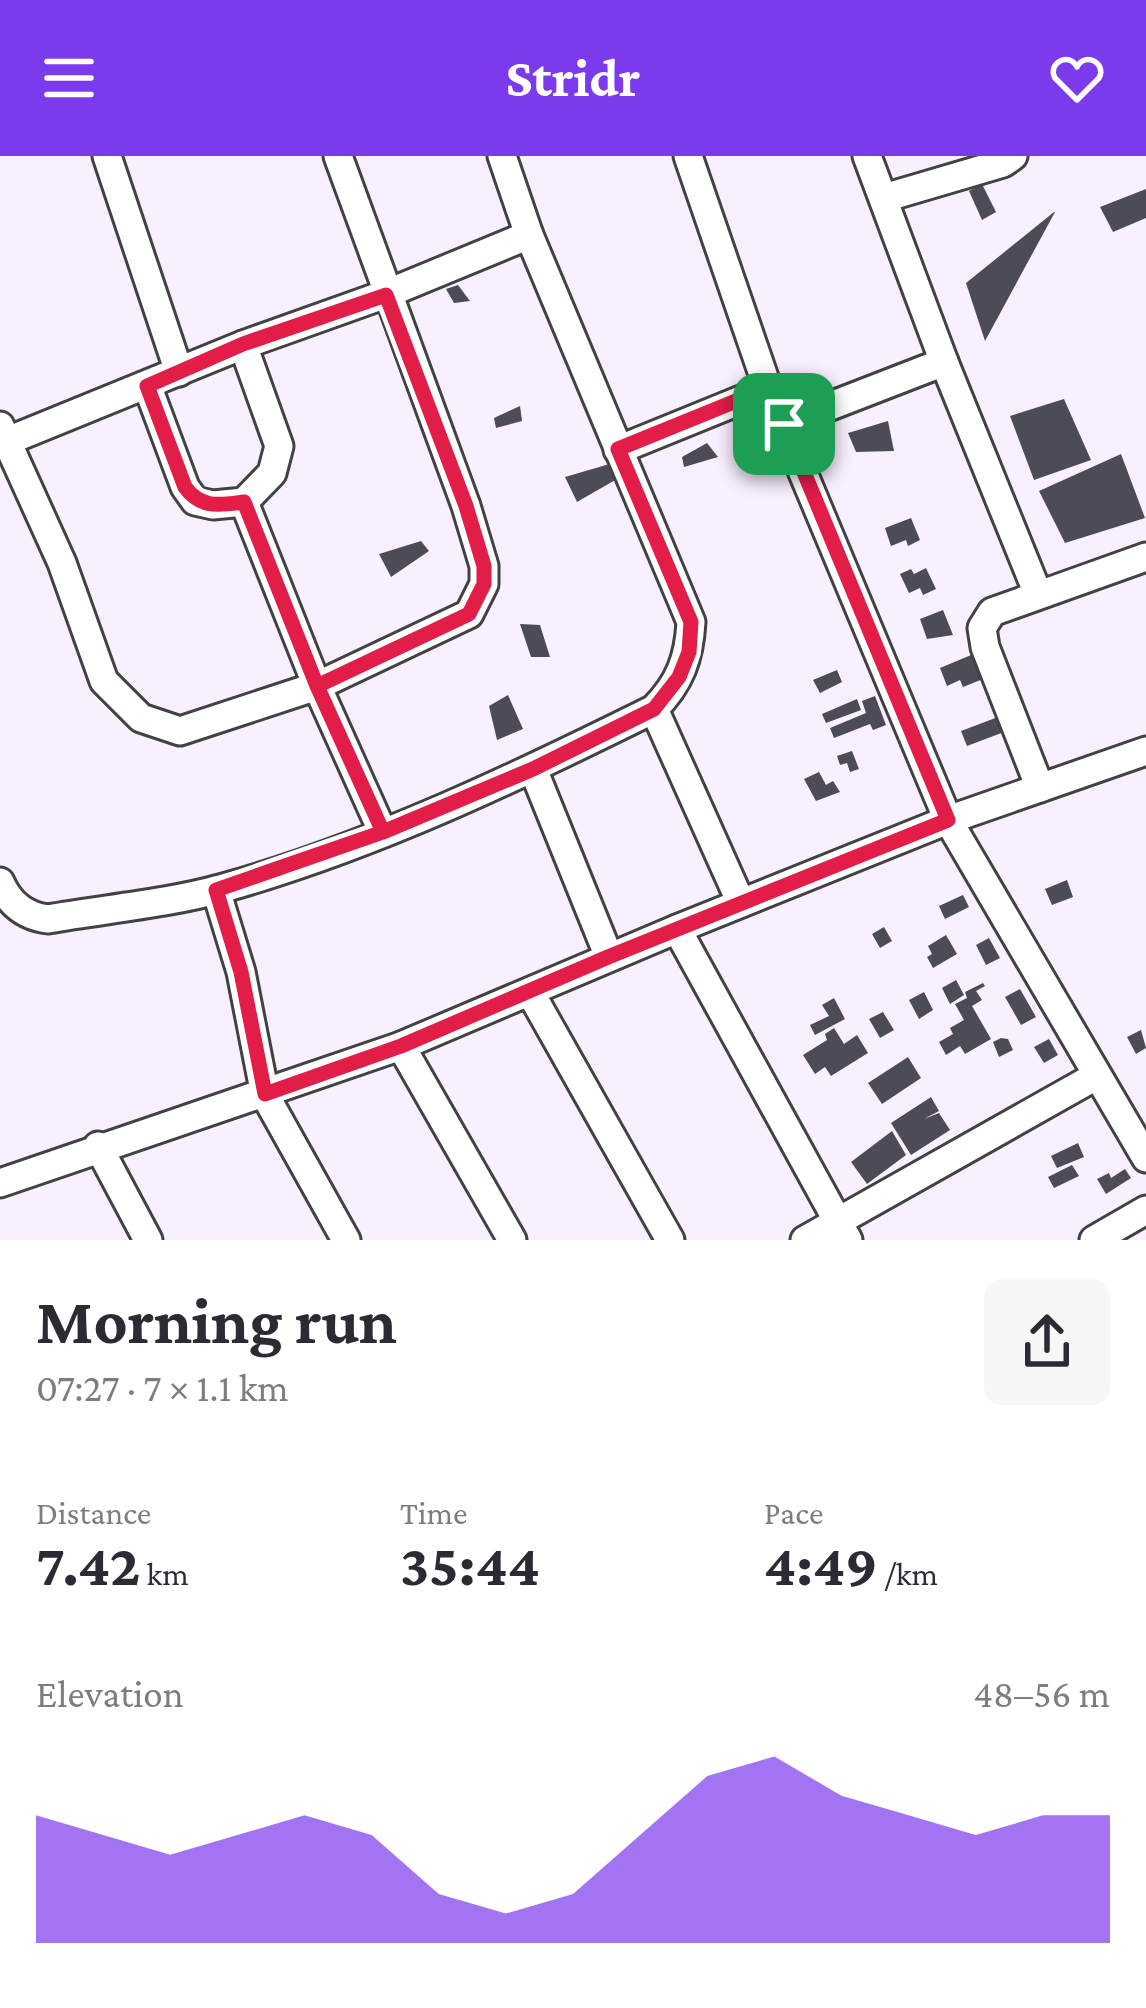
<!DOCTYPE html>
<html lang="en">
<head>
<meta charset="utf-8">
<style>
	body { margin:0; font-family:"Crimson Pro",serif; background:#f7f7f7; color:#2b2b33; height:100vh; display:flex; flex-direction:column; font-size:45px; white-space:nowrap }
	* { box-sizing:border-box; margin:0 }
	p { font-size:39px; color:#7c7c81 }
	.icon { flex:none; width:66px; height:66px; fill:none; stroke:currentColor; stroke-width:2; stroke-linecap:round; stroke-linejoin:round }
	.map { position:relative; height:1084px; overflow:hidden }
	.side { display:flex; flex-direction:column; background:#fff; flex:1 }
	.side>* { flex:none }
	.pin { position:absolute; display:grid; place-items:center; width:102px; height:102px; color:#fff; margin:-51px; border-radius:24px; box-shadow:0 6px 18px #0006 }
	.round { display:grid; place-items:center; flex:none; width:126px; height:126px; border-radius:18px; background:#f7f7f7 }
	.headline { display:flex; align-items:center; justify-content:space-between; height:204px; padding:0 36px }
	h1 { font-size:66px; font-weight:700; line-height:90px }
	.figures { display:grid; grid-template-columns:repeat(3,1fr); gap:18px; height:204px; padding:12px 36px }
	.figures div { display:grid; align-content:center }
	.figures b { font-size:60px; font-weight:700 }
	.figures small { font-size:33px; font-weight:400 }
	.figures p { font-size:33px }
	.chart { height:336px; padding:24px 36px }
	.chart p { display:flex; justify-content:space-between }
	.chart svg { width:100%; height:216px; margin-top:12px; fill:#7c3aed; opacity:.7 }
	header { display:flex; justify-content:space-between; align-items:center; height:156px; padding:0 36px; background:#7c3aed; color:#fff; font-size:54px; font-weight:700 }
	.map>svg:first-child { display:block }
	.building { fill:#4d4b58 }
	.lines { fill:none; stroke-linecap:round; stroke-linejoin:round }
	.minor-casing { stroke:#424242; stroke-width:33 }
	.minor { stroke:#fff; stroke-width:27 }
	.route-casing { stroke:#fff; stroke-width:24 }
	.route { stroke:#e11d48; stroke-width:15 }
</style>
</head>
<body>
<header><svg class="icon" aria-label="menu" viewBox="0 0 24 24"><path d="M4 6h16M4 12h16M4 18h16"/></svg>Stridr<svg class="icon" aria-label="heart" viewBox="0 0 24 24"><path d="M12 20l-8-8c-3-5 5-10 8-4 3-6 11-1 8 4z"/></svg></header>
<div class="map">
<svg width="1146" height="1084" viewBox="0 0 1146 1084">
	<rect width="100%" height="100%" fill="#f9f0ff"/>
	<g class="building">
		<polygon points="982,28 996,56 982,64 969,35"/>
		<polygon points="1146,33 1146,62 1113,76 1100,51"/>
		<polygon points="1054,56 1055,56 985,185 966,127"/>
		<polygon points="458,129 470,145 454,147 446,133"/>
		<polygon points="1064,243 1091,304 1034,324 1010,260"/>
		<polygon points="520,250 522,265 496,272 494,262"/>
		<polygon points="888,265 894,295 856,296 848,277"/>
		<polygon points="707,287 718,301 684,311 682,301"/>
		<polygon points="1121,298 1145,362 1065,387 1039,335"/>
		<polygon points="613,307 617,323 577,346 565,321"/>
		<polygon points="911,362 920,384 908,390 906,384 891,390 885,372"/>
		<polygon points="421,385 429,395 391,421 379,398"/>
		<polygon points="926,412 936,433 923,439 920,432 909,437 900,418 911,413 914,418"/>
		<polygon points="943,454 953,479 927,483 920,463"/>
		<polygon points="520,468 540,469 550,501 531,501"/>
		<polygon points="983,494 993,519 963,531 960,524 947,530 940,512"/>
		<polygon points="837,514 842,526 820,537 813,524"/>
		<polygon points="508,539 523,573 497,584 489,550"/>
		<polygon points="875,540 886,569 873,574 870,568 834,582 830,572 866,557 862,545"/>
		<polygon points="857,543 861,554 826,567 822,558"/>
		<polygon points="998,561 1004,576 967,590 961,575"/>
		<polygon points="852,595 859,613 850,616 847,607 840,609 837,600"/>
		<polygon points="819,616 826,629 833,625 840,636 816,645 804,623"/>
		<polygon points="1067,724 1073,741 1052,749 1045,733"/>
		<polygon points="963,739 969,751 945,763 939,750"/>
		<polygon points="884,771 892,785 880,792 872,778"/>
		<polygon points="946,779 957,798 933,812 927,801 932,798 928,790"/>
		<polygon points="989,782 1000,802 986,809 976,789"/>
		<polygon points="956,824 964,839 950,848 942,832"/>
		<polygon points="983,827 985,830 976,835 982,844 972,850 991,883 965,898 960,890 946,899 939,886 953,878 950,872 964,864 955,848 967,842 965,836"/>
		<polygon points="1020,833 1036,861 1021,869 1005,841"/>
		<polygon points="924,836 933,854 919,863 909,844"/>
		<polygon points="834,842 845,863 815,879 810,869 829,860 822,849"/>
		<polygon points="883,856 894,874 880,882 869,863"/>
		<polygon points="834,872 844,888 857,879 868,897 831,920 825,911 815,918 803,899 827,884 825,878"/>
		<polygon points="1141,874 1146,892 1136,898 1127,881"/>
		<polygon points="1001,882 1008,883 1013,894 999,901 993,886"/>
		<polygon points="1049,883 1058,899 1044,907 1034,891"/>
		<polygon points="908,901 921,922 882,948 868,927"/>
		<polygon points="931,941 939,955 924,963 939,957 950,974 911,999 891,967"/>
		<polygon points="892,975 906,999 867,1028 851,1006"/>
		<polygon points="1078,987 1084,1001 1057,1012 1051,1000"/>
		<polygon points="1072,1009 1079,1020 1054,1032 1048,1021"/>
		<polygon points="1125,1013 1131,1022 1106,1038 1097,1023 1109,1017 1111,1022"/>
	</g>
	<g class="lines">
		<g class="minor-casing">
			<g id="minor">
				<polyline points="107,0 179,216"/>
				<polyline points="688,0 768,233 948,664 1146,1002"/>
				<polyline points="867,0 944,206 1038,438"/>
				<polyline points="884,42 1003,7 1013,0"/>
				<polyline points="147,229 185,331 195,345 213,349 244,346 272,317 279,290 243,189"/>
				<polyline points="784,268 944,206"/>
				<polyline points="0,270 62,407 104,525 141,562 180,575 317,530 469,458 484,428 484,410 466,350 338,0"/>
				<polyline points="0,288 243,189 386,138 529,79"/>
				<polyline points="618,294 768,233"/>
				<polyline points="244,346 317,530 383,677"/>
				<polyline points="654,553 741,747"/>
				<polyline points="533,613 609,801"/>
				<polyline points="1040,632 985,491 982,472 992,456 1146,401"/>
				<path d="M 0,726 C 9,747 24,760 48,763 C 104,753 165,748 220,733 C 371,691 515,622 654,553 C 680,527 689,502 691,466 L 529,79 L 502,0"/>
				<polyline points="216,734 241,816 265,939 346,1084"/>
				<polyline points="677,773 848,1084"/>
				<polyline points="530,836 670,1084"/>
				<polyline points="401,890 512,1084"/>
				<polyline points="98,990 148,1084"/>
				<polyline points="0,1027 401,890 677,773 948,664 1146,595"/>
				<polyline points="805,1084 1096,920"/>
				<polyline points="1094,1084 1146,1054"/>
			</g>
		</g>
		<use href="#minor" class="minor"/>
	</g>
	<g class="lines">
		<g class="route-casing">
			<path id="route" d="M 784,268 L 768,232 L 618,293 L 691,466 L 689,496 L 679,521 L 654,553 L 533,613 L 383,676 L 317,530 L 244,346 C 219,349 201,353 185,331 L 147,230 L 243,188 L 386,139 L 466,350 L 484,410 L 484,428 L 469,458 L 317,530 L 383,676 L 216,734 L 241,816 L 265,938 L 401,890 L 608,801 L 948,664 L 784,268"/>
		</g>
		<use href="#route" class="route"/>
	</g>
</svg>
<div class="pin" style="left:784px;top:268px;background:#1e9e55"><svg class="icon" aria-label="arrive" viewBox="0 0 24 24"><path d="M6 21V4h12l-3 4 3 4H6"/></svg></div>
</div>
<section class="side">
<div class="headline"><div><h1>Morning run</h1><p>07:27 · 7 × 1.1 km</p></div><a class="round"><svg class="icon" aria-label="share" viewBox="0 0 24 24"><path d="M12 15V3M7 8l5-5 5 5M5 13v7h14v-7"/></svg></a></div>
<div class="figures">
<div><p>Distance</p><b>7.42<small> km</small></b></div>
<div><p>Time</p><b>35:44</b></div>
<div><p>Pace</p><b>4:49<small> /km</small></b></div>
</div>
<div class="chart"><p><span>Elevation</span>48–56 m</p>
<svg viewBox="0 0 160 44" preserveAspectRatio="none"><path d="M0 44V18L10 22L20 26L30 22L40 18L50 22L60 34L70 38L80 34L90 22L100 10L110 6L120 14L130 18L140 22L150 18L160 18V44z"/></svg>
</div>
</section>
</body>
</html>
